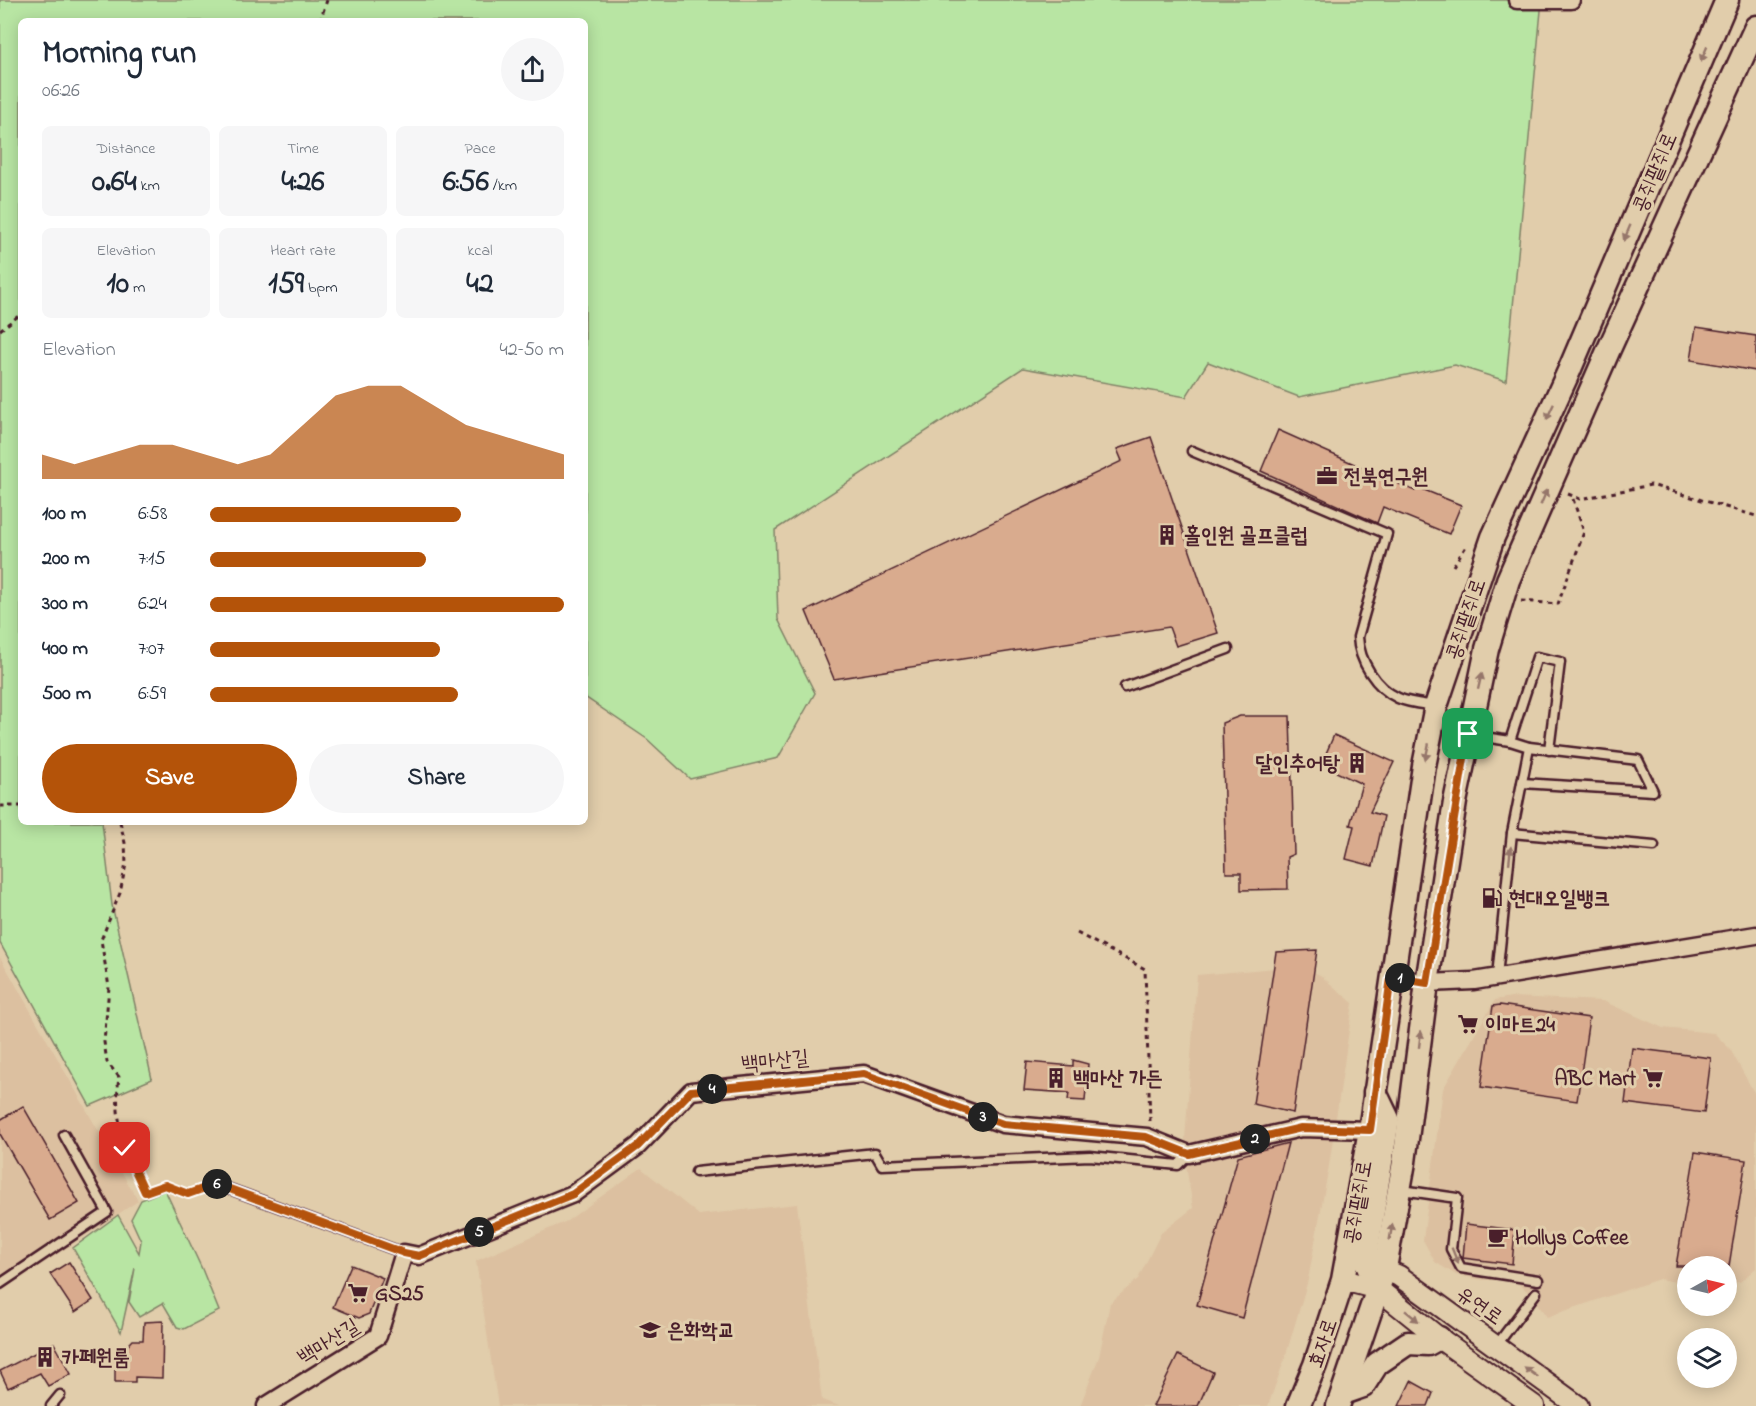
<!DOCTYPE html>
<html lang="en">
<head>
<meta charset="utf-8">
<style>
	body { margin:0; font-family:"Indie Flower","Poor Story",sans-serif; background:#f6f6f7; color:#1f2937; height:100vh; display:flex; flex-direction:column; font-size:22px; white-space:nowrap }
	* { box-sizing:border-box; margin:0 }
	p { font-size:20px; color:#747a83 }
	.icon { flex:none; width:33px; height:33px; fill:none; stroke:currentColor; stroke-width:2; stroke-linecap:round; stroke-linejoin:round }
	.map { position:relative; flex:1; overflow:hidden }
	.panel { position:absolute; left:18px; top:18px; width:570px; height:807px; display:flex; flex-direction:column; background:#fff; border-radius:9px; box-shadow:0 3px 15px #0003 }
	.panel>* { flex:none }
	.needle { width:39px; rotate:82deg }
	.fabs { position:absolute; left:1677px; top:1256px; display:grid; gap:12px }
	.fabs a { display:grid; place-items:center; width:60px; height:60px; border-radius:50%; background:#fff; box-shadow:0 3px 15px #0003; font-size:30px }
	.pin { position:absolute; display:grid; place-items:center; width:51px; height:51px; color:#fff; margin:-26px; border-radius:12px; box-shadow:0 3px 9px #0006 }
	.km { position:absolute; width:30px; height:30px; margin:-15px; border-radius:50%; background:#222; color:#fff; font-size:16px; line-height:30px; text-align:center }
	.round { display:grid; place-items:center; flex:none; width:63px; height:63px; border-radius:32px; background:#f6f6f7 }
	.summary { display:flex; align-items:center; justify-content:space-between; height:102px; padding:0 24px }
	h1 { font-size:33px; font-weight:700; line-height:45px }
	.stats { display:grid; grid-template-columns:repeat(3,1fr); gap:9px; height:102px; padding:6px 24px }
	.stats div { display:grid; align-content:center; border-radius:9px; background:#f6f6f7; text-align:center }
	.stats b { font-size:30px; font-weight:700 }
	.stats small { font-size:16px; font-weight:400 }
	.stats p { font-size:16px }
	.chart { height:168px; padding:12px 24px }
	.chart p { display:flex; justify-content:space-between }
	.chart svg { width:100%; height:108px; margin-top:6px; fill:#b45309; opacity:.7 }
	.action { display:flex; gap:12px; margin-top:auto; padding:12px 24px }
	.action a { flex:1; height:69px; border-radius:36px; background:#b45309; color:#fff; font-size:24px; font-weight:700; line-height:69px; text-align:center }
	.action a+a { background:#f6f6f7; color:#1f2937 }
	ul { padding:0 24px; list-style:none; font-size:20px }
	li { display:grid; grid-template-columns:96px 72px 1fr; align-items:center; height:45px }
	li i { height:15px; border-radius:8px; background:#b45309 }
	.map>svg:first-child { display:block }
	.built { fill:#dcc0a0 }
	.green { fill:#b8e5a3; stroke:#818267; stroke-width:1.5 }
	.building { fill:#d9ab8e; stroke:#4a1f2b; stroke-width:1.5 }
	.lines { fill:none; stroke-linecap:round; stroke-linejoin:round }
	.service-casing { stroke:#4a1f2b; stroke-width:13 }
	.minor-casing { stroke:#4a1f2b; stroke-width:21 }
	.tertiary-casing { stroke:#4a1f2b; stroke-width:24 }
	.secondary-casing { stroke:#4a1f2b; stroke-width:27 }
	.path { stroke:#4a1f2b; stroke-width:3; stroke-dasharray:4.5 4.5; stroke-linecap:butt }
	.service { stroke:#e1cdab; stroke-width:8 }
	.minor { stroke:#e1cdab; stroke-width:16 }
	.tertiary { stroke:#e1cdab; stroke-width:20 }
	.secondary { stroke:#e1cdab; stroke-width:22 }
	.oneway { fill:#96766b }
	.route-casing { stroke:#fff; stroke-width:12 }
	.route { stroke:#b45309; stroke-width:8 }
	.labels { text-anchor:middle; stroke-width:6; stroke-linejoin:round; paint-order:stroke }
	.street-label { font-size:21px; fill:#4a1f2b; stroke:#e1cdab }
	.poi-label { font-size:21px; font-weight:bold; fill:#4a1f2b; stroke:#e1cdab; text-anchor:start }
</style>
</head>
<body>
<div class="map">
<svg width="1756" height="1406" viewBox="0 0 1756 1406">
	<rect width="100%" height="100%" fill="#e1cdab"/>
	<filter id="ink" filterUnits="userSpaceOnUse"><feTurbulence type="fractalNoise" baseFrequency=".0167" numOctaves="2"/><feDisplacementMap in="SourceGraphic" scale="12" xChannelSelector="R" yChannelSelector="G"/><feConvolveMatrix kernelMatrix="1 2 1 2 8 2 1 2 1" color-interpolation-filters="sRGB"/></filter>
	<g filter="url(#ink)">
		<g class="built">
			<polygon points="0,957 138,1201 0,1292"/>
			<polygon points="1300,966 1320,975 1353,1003 1329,1166 1308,1280 1285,1358 1268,1406 1080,1406 1099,1357 1110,1303 1138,1279 1161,1233 1193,1208 1184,1153 1197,975"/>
			<polygon points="1511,997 1603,1001 1663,1028 1714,1033 1730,1049 1756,1096 1756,1268 1740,1282 1727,1283 1726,1266 1688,1266 1687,1284 1659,1279 1547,1317 1530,1294 1515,1280 1483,1280 1456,1275 1435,1262 1423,1240 1443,1089 1495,1000"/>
			<polygon points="641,1168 699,1215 797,1204 822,1400 839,1406 498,1406 476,1261 567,1221"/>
		</g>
		<g class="green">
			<polygon points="0,0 1542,0 1506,381 1455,365 1299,397 1208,362 1186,397 1023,368 775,530 778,619 815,693 778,758 690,779 647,739 585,697 585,21 21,21 21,822 102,822 112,905 152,1079 90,1106 0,943"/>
			<polygon points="165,1190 202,1269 219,1311 184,1329 177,1327 163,1303 139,1317 129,1302 135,1268 121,1332 73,1248 118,1215 139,1253 141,1241 131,1219 141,1200"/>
		</g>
		<g class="building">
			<polygon points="1696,327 1756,336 1756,371 1691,360"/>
			<polygon points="1278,430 1415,491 1417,487 1461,505 1449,534 1383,507 1377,523 1261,471"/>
			<polygon points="1151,437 1218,633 1176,646 1169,627 834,679 806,611 1122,461 1117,449"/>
			<polygon points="1240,716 1290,716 1294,854 1287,857 1288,889 1241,890 1241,873 1226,873 1222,723"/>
			<polygon points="1334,735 1394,762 1370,812 1384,816 1373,866 1346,859 1354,826 1350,825 1362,784 1321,765"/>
			<polygon points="1317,950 1293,1113 1253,1104 1276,952"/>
			<polygon points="1500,1005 1589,1018 1577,1101 1481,1087 1493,1006"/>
			<polygon points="1632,1048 1711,1058 1704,1113 1625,1103"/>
			<polygon points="1073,1060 1088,1064 1085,1101 1068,1100 1069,1093 1024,1090 1027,1062 1073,1066"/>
			<polygon points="23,1106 79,1203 50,1220 0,1134 0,1120"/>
			<polygon points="1288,1143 1242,1318 1197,1305 1238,1156"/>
			<polygon points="1695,1152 1746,1160 1729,1266 1676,1266"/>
			<polygon points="1466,1224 1515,1230 1512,1264 1463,1258"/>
			<polygon points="69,1262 93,1300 75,1312 50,1274"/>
			<polygon points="351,1265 383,1278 369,1314 359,1318 333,1307"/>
			<polygon points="163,1321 162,1378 135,1377 135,1382 115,1382 115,1359 133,1340 143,1340 144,1322"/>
			<polygon points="54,1343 71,1374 48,1386 40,1373 8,1388 0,1371"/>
			<polygon points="1178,1355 1213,1372 1198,1406 1153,1406"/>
			<polygon points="1411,1381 1433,1393 1428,1406 1399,1406"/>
		</g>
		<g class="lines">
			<g class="service-casing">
				<g id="service">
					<path d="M 1192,451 L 1387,534 L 1358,637 C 1359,661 1376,688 1398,698 C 1409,703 1424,704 1436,706"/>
					<polyline points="1125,687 1228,649"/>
					<polyline points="1471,735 1510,741 1529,747 1512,833 1497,976"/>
					<polyline points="1510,741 1537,657 1560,662 1549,750"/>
					<polyline points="1522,783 1653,791 1638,760 1529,747"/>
					<polyline points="1512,833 1654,846"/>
					<polyline points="696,1172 875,1153 882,1165 1090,1156 1178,1165 1189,1154"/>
					<polyline points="216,1184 404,1253"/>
					<polyline points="1402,1190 1457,1198 1451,1249 1461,1268 1538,1280"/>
					<polyline points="0,1284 107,1212 64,1135"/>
					<polyline points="1496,1346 1536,1293"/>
					<polyline points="51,1406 60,1395"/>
				</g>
			</g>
			<g class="minor-casing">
				<g id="minor">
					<polyline points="1517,0 1571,0"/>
					<polyline points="1391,977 1427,983 1474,981 1756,935"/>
					<polyline points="266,1406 378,1336 404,1253 419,1256 573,1194 638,1146 691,1091 864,1074 1003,1124 1147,1137 1189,1154 1301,1128 1370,1130"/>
				</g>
			</g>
			<g class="tertiary-casing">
				<g id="tertiary">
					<polyline points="1371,1263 1399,1276 1578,1406"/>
					<polyline points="1343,1280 1378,1289 1439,1338 1534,1406"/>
				</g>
			</g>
			<g class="secondary-casing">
				<g id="secondary">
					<polyline points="1375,1092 1388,1119 1365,1260 1378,1289"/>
					<polyline points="1343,1393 1363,1386 1377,1364 1408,1343 1428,1344 1439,1338"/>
					<polyline points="1298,1406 1315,1365 1343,1280 1370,1130 1424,766 1436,706 1493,537 1569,371 1727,0"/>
					<polyline points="1338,1406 1385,1268 1404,1162 1427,983 1455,802 1487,649 1508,580 1609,349 1756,27"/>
				</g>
			</g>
			<g class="path">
				<polyline points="320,21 327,0"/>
				<polyline points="0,330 21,314"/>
				<polyline points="1568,494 1580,499 1651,485 1756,516"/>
				<polyline points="1453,566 1467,545"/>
				<polyline points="1521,601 1558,604 1584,532 1572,496"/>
				<polyline points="0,806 21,806"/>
				<path d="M 120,822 L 125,843 L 126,864 L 120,893 L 101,940 L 109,987 L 104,1042 L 107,1062 L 119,1077 C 113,1122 126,1152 145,1192 L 165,1186 L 188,1194 L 203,1188"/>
				<polyline points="1077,933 1145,969 1150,1121"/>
			</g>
			<use href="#service" class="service"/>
			<use href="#minor" class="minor"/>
			<use href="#tertiary" class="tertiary"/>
			<use href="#secondary" class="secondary"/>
		</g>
		<defs><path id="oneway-solid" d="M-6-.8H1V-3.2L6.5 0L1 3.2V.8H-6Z" transform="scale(1.5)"/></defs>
		<g class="oneway">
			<use href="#oneway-solid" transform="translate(1704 54) rotate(113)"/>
			<use href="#oneway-solid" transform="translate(1627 233) rotate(113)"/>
			<use href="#oneway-solid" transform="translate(1550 412) rotate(115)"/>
			<use href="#oneway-solid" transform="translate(1544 497) rotate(-67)"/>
			<use href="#oneway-solid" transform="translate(1480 681) rotate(-77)"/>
			<use href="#oneway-solid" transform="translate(1427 752) rotate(102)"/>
			<use href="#oneway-solid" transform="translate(1510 855) rotate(-84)"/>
			<use href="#oneway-solid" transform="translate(1420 1039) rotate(-83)"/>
			<use href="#oneway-solid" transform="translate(1391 1232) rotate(-80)"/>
			<use href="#oneway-solid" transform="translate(1455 1256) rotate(68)"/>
			<use href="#oneway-solid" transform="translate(1412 1316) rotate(39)"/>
			<use href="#oneway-solid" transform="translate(1531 1372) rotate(-144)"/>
		</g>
	</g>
	<g class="lines" filter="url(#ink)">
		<g class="route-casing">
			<polyline id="route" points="125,1148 145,1192 165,1185 188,1194 216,1184 404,1253 419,1256 573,1194 638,1146 691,1091 864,1074 1003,1124 1146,1137 1189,1154 1301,1128 1370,1130 1391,977 1427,983 1468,734"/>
		</g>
		<use href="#route" class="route"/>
	</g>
	<defs>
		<g id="office-bare" transform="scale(1.62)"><path d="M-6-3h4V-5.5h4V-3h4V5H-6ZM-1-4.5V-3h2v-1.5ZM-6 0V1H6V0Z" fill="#4a1f2b" stroke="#e1cdab" stroke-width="2.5" paint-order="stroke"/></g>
		<g id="building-bare" transform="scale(1.62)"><path d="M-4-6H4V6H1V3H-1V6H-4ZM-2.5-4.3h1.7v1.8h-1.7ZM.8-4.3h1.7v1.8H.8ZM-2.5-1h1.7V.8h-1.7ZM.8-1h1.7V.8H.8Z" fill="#4a1f2b" stroke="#e1cdab" stroke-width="2.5" paint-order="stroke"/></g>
		<g id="fuel-bare" transform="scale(1.62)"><path d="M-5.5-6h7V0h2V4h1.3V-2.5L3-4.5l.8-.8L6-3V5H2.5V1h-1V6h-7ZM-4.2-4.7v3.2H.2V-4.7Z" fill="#4a1f2b" stroke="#e1cdab" stroke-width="2.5" paint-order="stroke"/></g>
		<g id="supermarket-bare" transform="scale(1.62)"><path d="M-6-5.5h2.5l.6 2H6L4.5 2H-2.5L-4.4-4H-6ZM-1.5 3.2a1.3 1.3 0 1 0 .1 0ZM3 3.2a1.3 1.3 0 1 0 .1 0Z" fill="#4a1f2b" stroke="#e1cdab" stroke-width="2.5" paint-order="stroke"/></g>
		<g id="cafe-bare" transform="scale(1.62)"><path d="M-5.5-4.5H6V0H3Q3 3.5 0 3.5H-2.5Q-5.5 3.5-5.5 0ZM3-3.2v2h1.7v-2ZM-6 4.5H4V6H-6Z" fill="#4a1f2b" stroke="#e1cdab" stroke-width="2.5" paint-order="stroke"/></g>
		<g id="school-bare" transform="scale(1.62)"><path d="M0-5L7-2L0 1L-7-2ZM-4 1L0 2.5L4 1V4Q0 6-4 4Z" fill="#4a1f2b" stroke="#e1cdab" stroke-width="2.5" paint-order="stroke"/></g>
	</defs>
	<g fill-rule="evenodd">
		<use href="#office-bare" x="1327" y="476"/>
		<use href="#building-bare" x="1167" y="535"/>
		<use href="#building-bare" x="1357" y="763"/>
		<use href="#fuel-bare" x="1492" y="898"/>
		<use href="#supermarket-bare" x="1468" y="1024"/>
		<use href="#building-bare" x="1056" y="1078"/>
		<use href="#supermarket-bare" x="1653" y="1078"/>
		<use href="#cafe-bare" x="1498" y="1237"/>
		<use href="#supermarket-bare" x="358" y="1293"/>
		<use href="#school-bare" x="650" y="1330"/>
		<use href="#building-bare" x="45" y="1357"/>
	</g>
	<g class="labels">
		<g class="street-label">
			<text transform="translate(1654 172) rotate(-67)" y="7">콩쥐팥쥐로</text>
			<text transform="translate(1465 619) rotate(-71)" y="7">콩쥐팥쥐로</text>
			<text transform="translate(775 1060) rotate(-6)" y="7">백마산길</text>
			<text transform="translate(1357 1202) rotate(-80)" y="7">콩쥐팥쥐로</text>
			<text transform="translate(1480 1305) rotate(35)" y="7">유연로</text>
			<text transform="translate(328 1341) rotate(-32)" y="7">백마산길</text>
			<text transform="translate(1322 1343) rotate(-71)" y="7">효자로</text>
		</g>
		<g class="poi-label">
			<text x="1344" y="483">전북연구원</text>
			<text x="1184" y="542">홀인원 골프클럽</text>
			<text x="1340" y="770" text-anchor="end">달인추어탕</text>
			<text x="1509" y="905">현대오일뱅크</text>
			<text x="1485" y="1031">이마트24</text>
			<text x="1073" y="1085">백마산 가든</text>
			<text x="1636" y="1085" text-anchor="end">ABC Mart</text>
			<text x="1515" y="1244">Hollys Coffee</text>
			<text x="375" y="1300">GS25</text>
			<text x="667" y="1337">은화학교</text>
			<text x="62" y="1364">카페원룸</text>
		</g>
	</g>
</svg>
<div class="fabs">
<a><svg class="needle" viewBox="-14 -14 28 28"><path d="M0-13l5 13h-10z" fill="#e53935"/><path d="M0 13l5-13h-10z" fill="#747a83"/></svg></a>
<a><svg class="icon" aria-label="layers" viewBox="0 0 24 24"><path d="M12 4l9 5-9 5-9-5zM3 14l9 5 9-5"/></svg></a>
</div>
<div class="pin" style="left:1468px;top:734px;background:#1e9e55"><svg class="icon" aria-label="arrive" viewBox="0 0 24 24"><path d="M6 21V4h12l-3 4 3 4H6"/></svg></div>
<div class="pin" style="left:125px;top:1148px;background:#d93025"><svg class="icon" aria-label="check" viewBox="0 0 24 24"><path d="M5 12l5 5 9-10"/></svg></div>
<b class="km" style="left:1400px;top:978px">1</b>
<b class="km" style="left:1255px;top:1139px">2</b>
<b class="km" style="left:983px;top:1117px">3</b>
<b class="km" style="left:712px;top:1089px">4</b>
<b class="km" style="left:479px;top:1232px">5</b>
<b class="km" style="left:217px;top:1184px">6</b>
<section class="panel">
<div class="summary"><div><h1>Morning run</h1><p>06:26</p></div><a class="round"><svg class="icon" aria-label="share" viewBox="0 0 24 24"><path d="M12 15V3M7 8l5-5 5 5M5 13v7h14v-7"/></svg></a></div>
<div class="stats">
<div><p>Distance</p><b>0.64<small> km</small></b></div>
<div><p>Time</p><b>4:26</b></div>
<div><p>Pace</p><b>6:56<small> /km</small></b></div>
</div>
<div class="stats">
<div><p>Elevation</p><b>10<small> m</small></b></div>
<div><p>Heart rate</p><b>159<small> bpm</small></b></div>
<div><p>kcal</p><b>42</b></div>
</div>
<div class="chart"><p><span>Elevation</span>42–50 m</p>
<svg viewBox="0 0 160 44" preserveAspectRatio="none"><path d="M0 44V34L10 38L20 34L30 30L40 30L50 34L60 38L70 34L80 22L90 10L100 6L110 6L120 14L130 22L140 26L150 30L160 34V44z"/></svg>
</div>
<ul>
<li><b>100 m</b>6:58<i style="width:71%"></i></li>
<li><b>200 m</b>7:15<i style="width:61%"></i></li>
<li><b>300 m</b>6:24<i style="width:100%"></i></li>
<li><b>400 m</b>7:07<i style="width:65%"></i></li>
<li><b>500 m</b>6:59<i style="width:70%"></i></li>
</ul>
<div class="action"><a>Save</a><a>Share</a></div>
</section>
</div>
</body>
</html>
